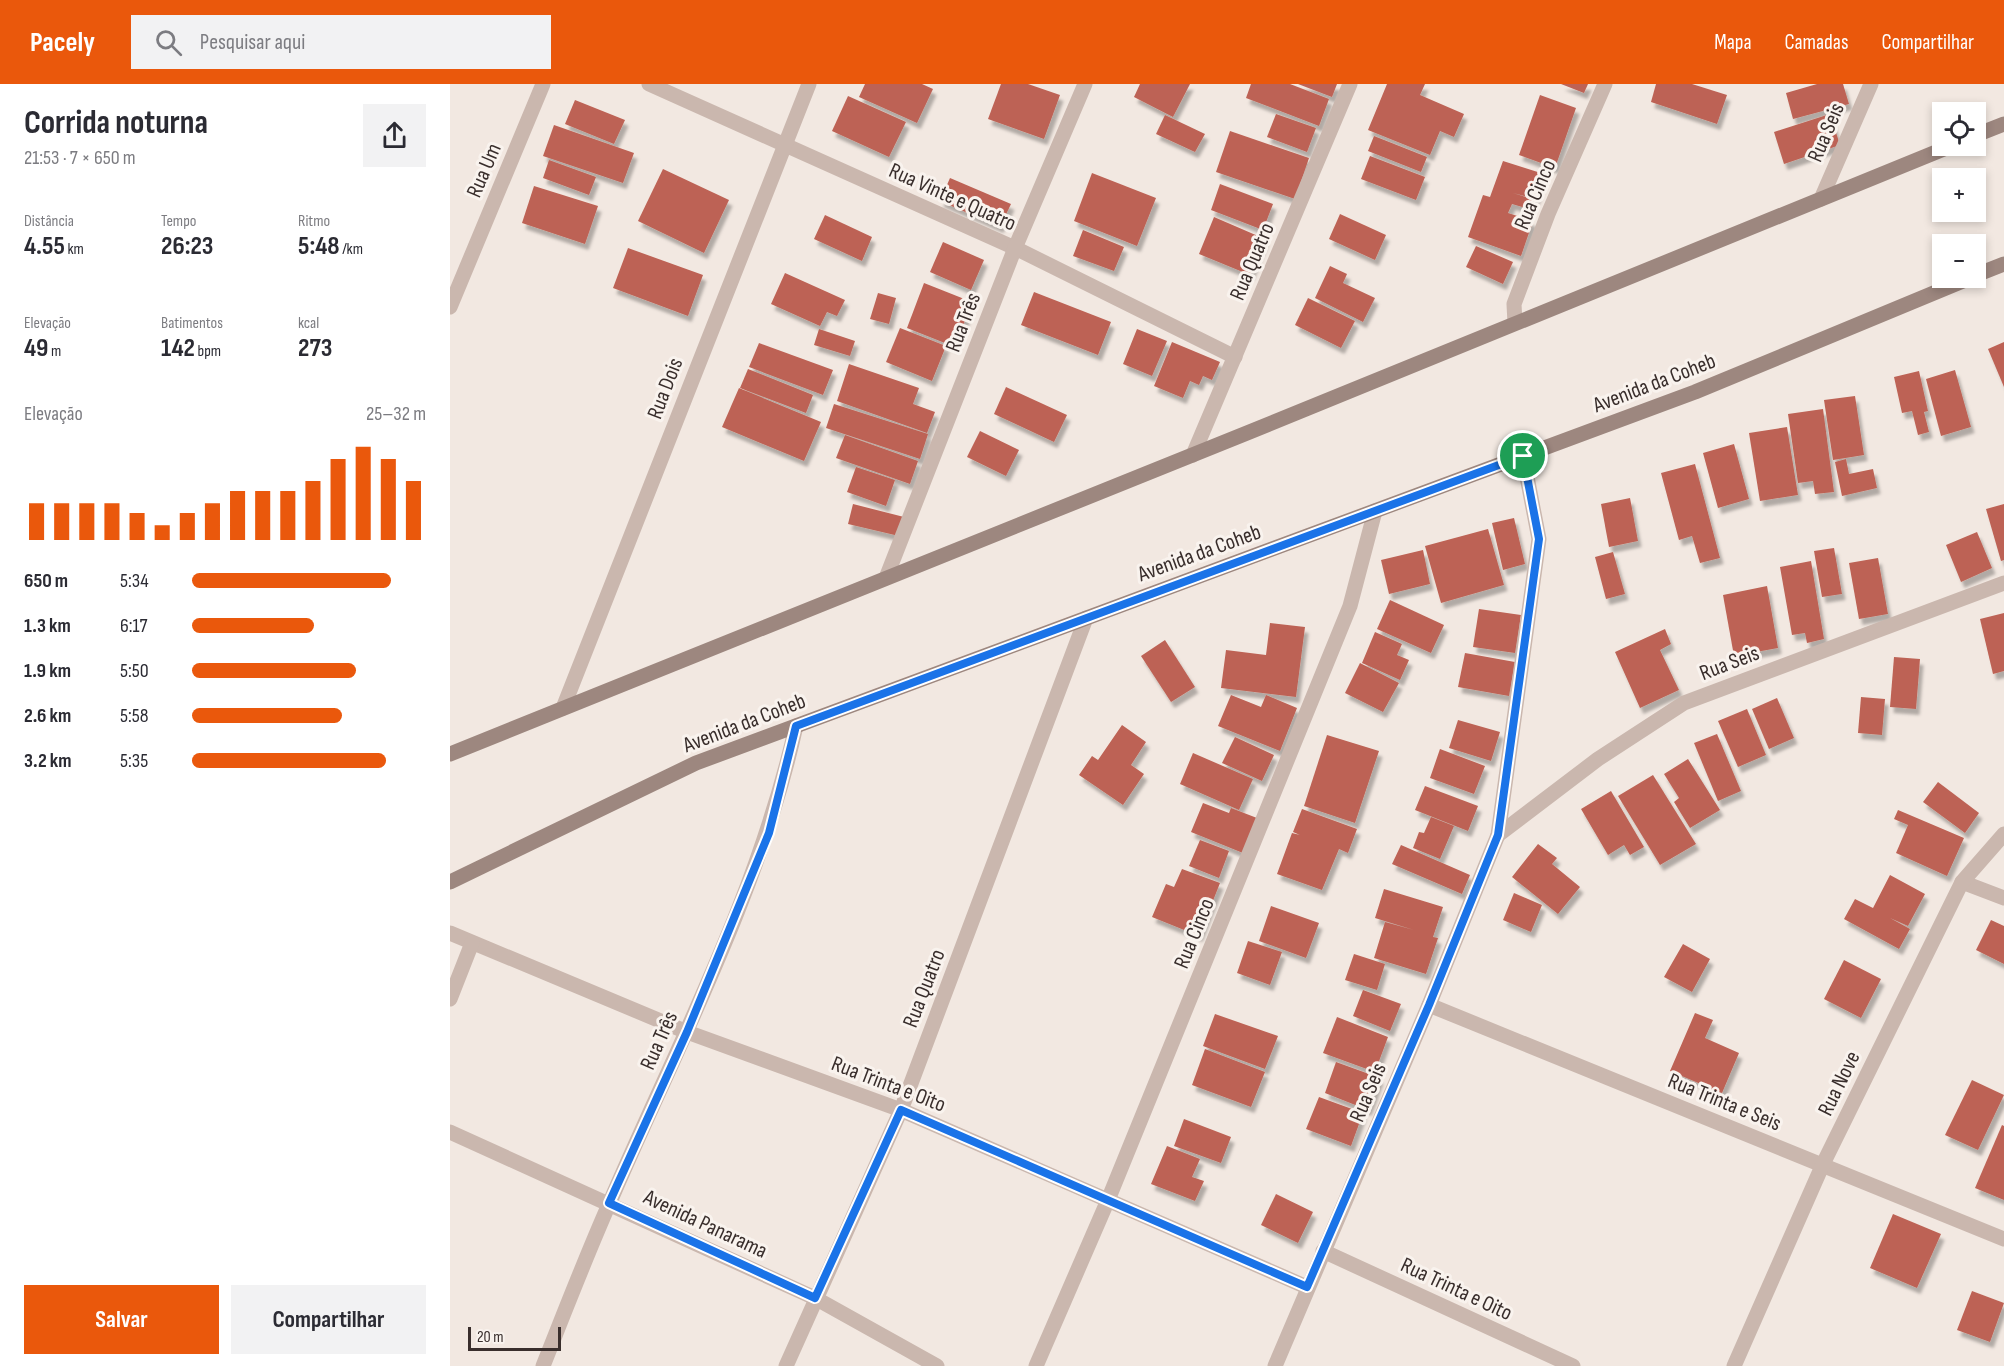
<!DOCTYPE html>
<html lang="pt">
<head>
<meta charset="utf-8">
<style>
	body { margin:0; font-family:"Sofia Sans Condensed",sans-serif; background:#f2f2f3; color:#2b2b33; height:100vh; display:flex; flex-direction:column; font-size:22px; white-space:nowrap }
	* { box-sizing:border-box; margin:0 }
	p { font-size:20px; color:#7c7c81 }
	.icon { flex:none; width:33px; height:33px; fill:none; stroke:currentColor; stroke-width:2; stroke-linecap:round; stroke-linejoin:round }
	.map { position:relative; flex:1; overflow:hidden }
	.sheet { display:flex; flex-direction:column; background:#fff; width:450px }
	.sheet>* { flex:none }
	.controls { position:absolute; left:1482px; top:18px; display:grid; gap:12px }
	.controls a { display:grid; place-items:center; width:54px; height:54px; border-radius:0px; background:#fff; box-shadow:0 3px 9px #0003; font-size:30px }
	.scale { position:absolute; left:18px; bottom:15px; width:93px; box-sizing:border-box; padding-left:6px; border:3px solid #392e2c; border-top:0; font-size:16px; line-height:21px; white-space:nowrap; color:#392e2c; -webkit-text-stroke:4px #f9f3ee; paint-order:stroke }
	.pin { position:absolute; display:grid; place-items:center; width:51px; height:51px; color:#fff; margin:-26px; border:3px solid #fff; border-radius:50%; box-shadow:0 2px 6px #0007 }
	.round { display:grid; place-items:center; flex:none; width:63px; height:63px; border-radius:0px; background:#f2f2f3 }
	.summary { display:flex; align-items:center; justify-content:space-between; height:102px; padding:0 24px }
	h1 { font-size:33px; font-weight:700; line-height:45px }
	.figures { display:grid; grid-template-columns:repeat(3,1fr); gap:9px; height:102px; padding:6px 24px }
	.figures div { display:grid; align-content:center }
	.figures b { font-size:26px; font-weight:700 }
	.figures small { font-size:16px; font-weight:400 }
	.figures p { font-size:16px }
	.chart { height:168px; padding:12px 24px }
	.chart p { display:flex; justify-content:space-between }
	.chart svg { width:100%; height:108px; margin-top:6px; stroke:#ea580c; stroke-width:6 }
	.cta { display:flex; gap:12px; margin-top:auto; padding:12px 24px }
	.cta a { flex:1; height:69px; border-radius:0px; background:#ea580c; color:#fff; font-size:24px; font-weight:700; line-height:69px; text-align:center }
	.cta a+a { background:#f2f2f3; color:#2b2b33 }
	ul { padding:0 24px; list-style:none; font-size:20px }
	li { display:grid; grid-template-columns:96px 72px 1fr; align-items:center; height:45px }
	li i { height:15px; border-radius:8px; background:#ea580c }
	header { display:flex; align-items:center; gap:36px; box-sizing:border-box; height:84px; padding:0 30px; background:#ea580c; color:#fff }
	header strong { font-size:28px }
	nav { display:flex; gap:33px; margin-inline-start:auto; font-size:21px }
	.search { width:420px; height:54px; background:#f2f2f3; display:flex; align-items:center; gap:15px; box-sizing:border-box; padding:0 21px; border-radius:0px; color:#7c7c81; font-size:22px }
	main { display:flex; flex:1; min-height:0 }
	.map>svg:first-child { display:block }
	.building { fill:#bd6254; filter:url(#shadow) }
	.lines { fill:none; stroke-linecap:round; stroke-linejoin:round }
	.minor { stroke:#cab7ae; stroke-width:15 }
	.tertiary { stroke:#cab7ae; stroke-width:15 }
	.secondary { stroke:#9d877f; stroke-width:15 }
	.route-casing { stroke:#fff; stroke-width:12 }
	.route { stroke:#1a73e8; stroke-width:8 }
	.labels { text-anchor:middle; stroke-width:6; stroke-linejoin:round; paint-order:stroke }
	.street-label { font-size:22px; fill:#392e2c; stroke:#f9f3ee }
</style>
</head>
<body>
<header>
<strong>Pacely</strong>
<div class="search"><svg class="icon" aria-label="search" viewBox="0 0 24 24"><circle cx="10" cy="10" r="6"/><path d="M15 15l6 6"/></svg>Pesquisar aqui</div>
<nav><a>Mapa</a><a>Camadas</a><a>Compartilhar</a></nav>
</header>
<main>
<section class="sheet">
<div class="summary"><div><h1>Corrida noturna</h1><p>21:53 · 7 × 650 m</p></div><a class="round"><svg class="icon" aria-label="share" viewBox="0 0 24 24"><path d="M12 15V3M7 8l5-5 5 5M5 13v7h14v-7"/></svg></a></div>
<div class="figures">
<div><p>Distância</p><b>4.55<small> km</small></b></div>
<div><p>Tempo</p><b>26:23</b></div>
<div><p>Ritmo</p><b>5:48<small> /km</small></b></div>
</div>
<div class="figures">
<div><p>Elevação</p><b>49<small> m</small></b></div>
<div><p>Batimentos</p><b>142<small> bpm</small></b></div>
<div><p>kcal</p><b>273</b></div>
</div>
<div class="chart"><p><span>Elevação</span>25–32 m</p>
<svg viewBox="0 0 160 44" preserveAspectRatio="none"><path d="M5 44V29M15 44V29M25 44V29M35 44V29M45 44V33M55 44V38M65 44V33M75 44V29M85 44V24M95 44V24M105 44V24M115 44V20M125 44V11M135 44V6M145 44V11M155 44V20"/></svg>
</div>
<ul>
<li><b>650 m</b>5:34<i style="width:85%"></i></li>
<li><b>1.3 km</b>6:17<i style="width:52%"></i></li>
<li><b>1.9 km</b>5:50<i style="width:70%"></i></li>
<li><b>2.6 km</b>5:58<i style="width:64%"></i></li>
<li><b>3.2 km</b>5:35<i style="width:83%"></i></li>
</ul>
<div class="cta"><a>Salvar</a><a>Compartilhar</a></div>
</section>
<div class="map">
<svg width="1554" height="1282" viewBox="0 0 1554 1282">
	<defs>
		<filter id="shadow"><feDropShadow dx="3.5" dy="6" stdDeviation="1.5" flood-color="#0004"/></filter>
	</defs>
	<rect width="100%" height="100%" fill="#f2e8e1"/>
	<g class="building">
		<polygon points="415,0 472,0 483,5 467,39 409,13"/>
		<polygon points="551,0 578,0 610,11 594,55 538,35"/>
		<polygon points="690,0 740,0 723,33 684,13"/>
		<polygon points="801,0 840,0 879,15 869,42 796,14"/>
		<polygon points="848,0 887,0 882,13"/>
		<polygon points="937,0 975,0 970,11 1014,30 1004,53 990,47 980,71 918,46"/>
		<polygon points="1111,0 1138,0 1134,9"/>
		<polygon points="1206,0 1242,0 1277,11 1267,40 1201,18"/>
		<polygon points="1367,0 1393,0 1399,20 1343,35 1336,9"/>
		<polygon points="1090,11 1126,24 1105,84 1069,71"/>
		<polygon points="398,12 456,38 439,73 382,47"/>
		<polygon points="125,16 175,36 164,60 115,40"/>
		<polygon points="826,30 866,44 857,68 817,53"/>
		<polygon points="1380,30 1390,61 1334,80 1324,48"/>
		<polygon points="715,31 755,50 745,68 706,50"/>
		<polygon points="104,41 184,69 173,99 93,72"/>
		<polygon points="780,47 859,74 845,115 766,88"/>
		<polygon points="924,52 977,73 971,88 918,67"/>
		<polygon points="920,72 975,93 966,116 911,95"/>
		<polygon points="99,76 146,93 139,111 93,94"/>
		<polygon points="1053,77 1094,90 1086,115 1063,109 1082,115 1079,125 1062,120 1058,129 1083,137 1071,172 1018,153 1033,111 1040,113"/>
		<polygon points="213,85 279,116 254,169 188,137"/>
		<polygon points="642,89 706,114 687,162 624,137"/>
		<polygon points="500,94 561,120 550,143 490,117"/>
		<polygon points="770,100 823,120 813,146 761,126"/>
		<polygon points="84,102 148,122 135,160 72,139"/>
		<polygon points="890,130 936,151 925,176 879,155"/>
		<polygon points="375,131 422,153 412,177 364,155"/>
		<polygon points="764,133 815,155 800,191 749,170"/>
		<polygon points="633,146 674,163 664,187 623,172"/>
		<polygon points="493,158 534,176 521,206 480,188"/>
		<polygon points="1026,162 1063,178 1053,200 1016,183"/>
		<polygon points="178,164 253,191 238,232 163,204"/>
		<polygon points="880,182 897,190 893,199 925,214 913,238 865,214"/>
		<polygon points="335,189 395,216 387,232 377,228 370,242 321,220"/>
		<polygon points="474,199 522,218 505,263 457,244"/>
		<polygon points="584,208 661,238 648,271 571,241"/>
		<polygon points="428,209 446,214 439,240 420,235"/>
		<polygon points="858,214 905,237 891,264 845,241"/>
		<polygon points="450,244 496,262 482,297 436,278"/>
		<polygon points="369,245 405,257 400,272 364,261"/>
		<polygon points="687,245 717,257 702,292 673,280"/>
		<polygon points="722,258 770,278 762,296 753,292 749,301 740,297 733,314 704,302"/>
		<polygon points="1554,258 1554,303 1538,265"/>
		<polygon points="309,259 383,286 373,311 299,283"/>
		<polygon points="399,280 469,304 463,320 485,328 477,349 387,317"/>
		<polygon points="298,285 363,311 356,329 290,304"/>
		<polygon points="1505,286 1521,343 1491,352 1476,295"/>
		<polygon points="1469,287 1478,327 1474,328 1479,348 1468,351 1462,327 1452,329 1444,293"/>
		<polygon points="556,303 617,331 604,358 544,330"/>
		<polygon points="289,304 371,338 354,377 272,343"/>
		<polygon points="1405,312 1414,371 1383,376 1374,316"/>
		<polygon points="384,320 478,350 470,375 376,344"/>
		<polygon points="1373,325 1384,408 1365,410 1363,397 1348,399 1338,330"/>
		<polygon points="1337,343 1348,411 1310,417 1299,349"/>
		<polygon points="530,347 569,366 556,392 517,373"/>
		<polygon points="395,351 468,377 460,400 386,374"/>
		<polygon points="1284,360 1299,415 1268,424 1253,369"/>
		<polygon points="1396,375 1399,390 1423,385 1427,404 1392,412 1385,378"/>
		<polygon points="1245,380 1270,474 1250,479 1242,452 1229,456 1211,389"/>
		<polygon points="406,383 445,396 436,422 397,408"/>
		<polygon points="1180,414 1188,457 1159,463 1151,420"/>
		<polygon points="403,420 454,433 449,452 398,440"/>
		<polygon points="1554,420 1554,476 1551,477 1536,425"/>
		<polygon points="1064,434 1075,480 1053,486 1042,439"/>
		<polygon points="1038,445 1054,501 991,519 975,462"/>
		<polygon points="1527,448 1542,484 1511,498 1496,461"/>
		<polygon points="1384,464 1392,510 1372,513 1364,467"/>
		<polygon points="973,466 980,500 939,510 931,476"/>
		<polygon points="1163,468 1175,510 1156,515 1145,473"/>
		<polygon points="1428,474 1438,530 1409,535 1399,479"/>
		<polygon points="1361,477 1374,555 1357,559 1355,549 1342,551 1330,483"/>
		<polygon points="1317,502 1328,564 1284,572 1273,511"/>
		<polygon points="940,516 994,541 981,569 927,545"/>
		<polygon points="1029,525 1071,531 1065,569 1023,563"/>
		<polygon points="1554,529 1554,587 1543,590 1530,535"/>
		<polygon points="820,539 855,543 846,613 771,604 776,566 816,571"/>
		<polygon points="1215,545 1221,560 1210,566 1229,606 1190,624 1165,568"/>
		<polygon points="925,548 952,560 947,571 959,576 950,596 912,579"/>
		<polygon points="715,556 745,603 721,618 691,572"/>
		<polygon points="1015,569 1065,578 1059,612 1008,603"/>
		<polygon points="1444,573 1470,575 1466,625 1440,623"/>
		<polygon points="910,579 949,599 933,628 895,609"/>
		<polygon points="781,611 811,623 816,611 847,624 830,667 768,642"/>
		<polygon points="1411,613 1435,615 1432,651 1408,649"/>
		<polygon points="1327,614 1344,654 1319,665 1302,625"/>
		<polygon points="1297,625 1316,671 1288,683 1268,637"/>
		<polygon points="1008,636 1050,648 1041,677 999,664"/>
		<polygon points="672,641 696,658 681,681 694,690 673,721 629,691 642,672 648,676"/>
		<polygon points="1267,650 1291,707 1268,717 1244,659"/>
		<polygon points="877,651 929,667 905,739 854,722"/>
		<polygon points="785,653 824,671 812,697 772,679"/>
		<polygon points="990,665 1035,682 1024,710 980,694"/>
		<polygon points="743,669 803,695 789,726 730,700"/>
		<polygon points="1238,675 1270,726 1240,744 1224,718 1229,714 1214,690"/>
		<polygon points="1203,691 1246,760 1210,781 1168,712"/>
		<polygon points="1488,698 1529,729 1515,749 1473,718"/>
		<polygon points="975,702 1028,722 1018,747 965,726"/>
		<polygon points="1161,707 1194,763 1180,771 1174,761 1158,771 1131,725"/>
		<polygon points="753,719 779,729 781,724 807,734 793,769 741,748"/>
		<polygon points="852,725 907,745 898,769 889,765 872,806 827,790 842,749 850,751 843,748"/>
		<polygon points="1448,726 1514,754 1497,792 1446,769 1458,741 1444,735"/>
		<polygon points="981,733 1004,742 990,775 963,764 969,748 974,749"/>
		<polygon points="750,756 779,767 769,794 739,782"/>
		<polygon points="1088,760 1107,774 1102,780 1130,803 1108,830 1062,793"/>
		<polygon points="951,761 1020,791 1012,810 942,780"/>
		<polygon points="732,785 770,799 749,852 702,833 716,800 724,803"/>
		<polygon points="1440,791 1475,810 1458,842 1440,834 1460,845 1449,865 1394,835 1405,815 1423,824"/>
		<polygon points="934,805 993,823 983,853 988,854 976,890 924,874 935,838 964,846 925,834"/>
		<polygon points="1064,809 1092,821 1081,848 1053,836"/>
		<polygon points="821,822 869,839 856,874 809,857"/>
		<polygon points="1541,836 1554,842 1554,880 1526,866"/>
		<polygon points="798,857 832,868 820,901 787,889"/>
		<polygon points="1233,860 1260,875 1242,908 1214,893"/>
		<polygon points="904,870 935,880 927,906 895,896"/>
		<polygon points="1394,876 1431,895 1411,934 1374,915"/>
		<polygon points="913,906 951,920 940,947 903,932"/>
		<polygon points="1245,929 1263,936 1255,954 1289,969 1272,1009 1220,987"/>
		<polygon points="765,930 828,952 815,985 753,962"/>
		<polygon points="887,933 938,953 925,988 873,969"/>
		<polygon points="755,965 815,988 801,1023 742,1001"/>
		<polygon points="886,978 930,994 918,1026 875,1009"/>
		<polygon points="1522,996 1554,1011 1528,1066 1495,1051"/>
		<polygon points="869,1013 913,1029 901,1062 856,1045"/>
		<polygon points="734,1035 781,1053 771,1079 724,1062"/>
		<polygon points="1552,1041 1554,1042 1554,1116 1525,1104"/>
		<polygon points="717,1062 750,1075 742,1093 754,1097 745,1117 701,1100"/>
		<polygon points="826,1110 863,1128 848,1159 811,1141"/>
		<polygon points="1443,1130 1491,1150 1467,1204 1420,1184"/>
		<polygon points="1522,1207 1554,1219 1540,1258 1507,1246"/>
	</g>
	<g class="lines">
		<g class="minor">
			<polyline points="199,0 565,164 785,273"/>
			<polyline points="1371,115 1421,0"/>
			<polyline points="0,223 93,0"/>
			<polyline points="1065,239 1064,220 1098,130 1155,0"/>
			<polyline points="743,371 900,0"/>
			<polyline points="436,494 565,164 635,0"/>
			<polyline points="113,624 359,0"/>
			<polyline points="1048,751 1148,675 1234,619 1554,499"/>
			<polyline points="1512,798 1554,814"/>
			<polyline points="0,849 237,948 451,1026 857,1203"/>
			<polyline points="0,915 22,859"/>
			<polyline points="979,921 1554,1155"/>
			<polyline points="873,1167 1123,1282"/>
			<path d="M 93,1282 C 115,1227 136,1172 160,1118 C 227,962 309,809 346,642"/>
			<polyline points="336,1282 451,1026 636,534"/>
			<polyline points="586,1282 658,1116 900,522 925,427"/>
			<polyline points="825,1282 979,921 1048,751 1089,455 1073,372"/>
			<polyline points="1284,1282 1373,1080 1512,798 1554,750"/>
		</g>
		<polyline class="tertiary" points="0,1048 365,1214 487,1282"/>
		<g class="secondary">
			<polyline points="1526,51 1554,40"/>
			<polyline points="1526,191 1554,180"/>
			<polyline points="0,670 797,349 1501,62"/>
			<polyline points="0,798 246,679 1245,308 1520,194"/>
		</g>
	</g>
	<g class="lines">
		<g class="route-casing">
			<polygon id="route" points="1073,372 1089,455 1048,751 979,921 857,1203 451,1026 365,1214 159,1119 237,948 319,749 346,642"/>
		</g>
		<use href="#route" class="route"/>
	</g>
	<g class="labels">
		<g class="street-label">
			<text transform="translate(1375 48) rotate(-67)" y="8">Rua Seis</text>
			<text transform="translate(33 86) rotate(-67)" y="8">Rua Um</text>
			<text transform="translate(1084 110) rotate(-67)" y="8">Rua Cinco</text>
			<text transform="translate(503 112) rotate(24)" y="8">Rua Vinte e Quatro</text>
			<text transform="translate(801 177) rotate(-67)" y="8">Rua Quatro</text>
			<text transform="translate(512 238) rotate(-69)" y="8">Rua Três</text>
			<text transform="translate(1204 298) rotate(-21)" y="8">Avenida da Coheb</text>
			<text transform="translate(214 304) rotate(-69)" y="8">Rua Dois</text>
			<text transform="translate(749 468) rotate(-20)" y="8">Avenida da Coheb</text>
			<text transform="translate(1279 578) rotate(-21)" y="8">Rua Seis</text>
			<text transform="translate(294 638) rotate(-21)" y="8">Avenida da Coheb</text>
			<text transform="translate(743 849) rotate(-68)" y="8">Rua Cinco</text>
			<text transform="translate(473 904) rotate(-69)" y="8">Rua Quatro</text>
			<text transform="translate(208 956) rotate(-66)" y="8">Rua Três</text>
			<text transform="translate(439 999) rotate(21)" y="8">Rua Trinta e Oito</text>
			<text transform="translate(1388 999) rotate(-64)" y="8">Rua Nove</text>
			<text transform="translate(917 1008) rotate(-67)" y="8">Rua Seis</text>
			<text transform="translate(1275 1017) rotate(22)" y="8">Rua Trinta e Seis</text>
			<text transform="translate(256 1139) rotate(25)" y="8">Avenida Panarama</text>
			<text transform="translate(1007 1204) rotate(25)" y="8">Rua Trinta e Oito</text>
		</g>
	</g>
</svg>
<div class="controls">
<a><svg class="icon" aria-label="locate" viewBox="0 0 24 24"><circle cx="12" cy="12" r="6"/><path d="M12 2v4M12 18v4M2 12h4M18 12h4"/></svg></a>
<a>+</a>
<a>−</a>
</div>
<div class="scale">20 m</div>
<div class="pin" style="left:1073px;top:372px;background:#1e9e55"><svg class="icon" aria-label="arrive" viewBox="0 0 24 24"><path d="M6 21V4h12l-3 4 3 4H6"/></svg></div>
</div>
</main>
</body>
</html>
